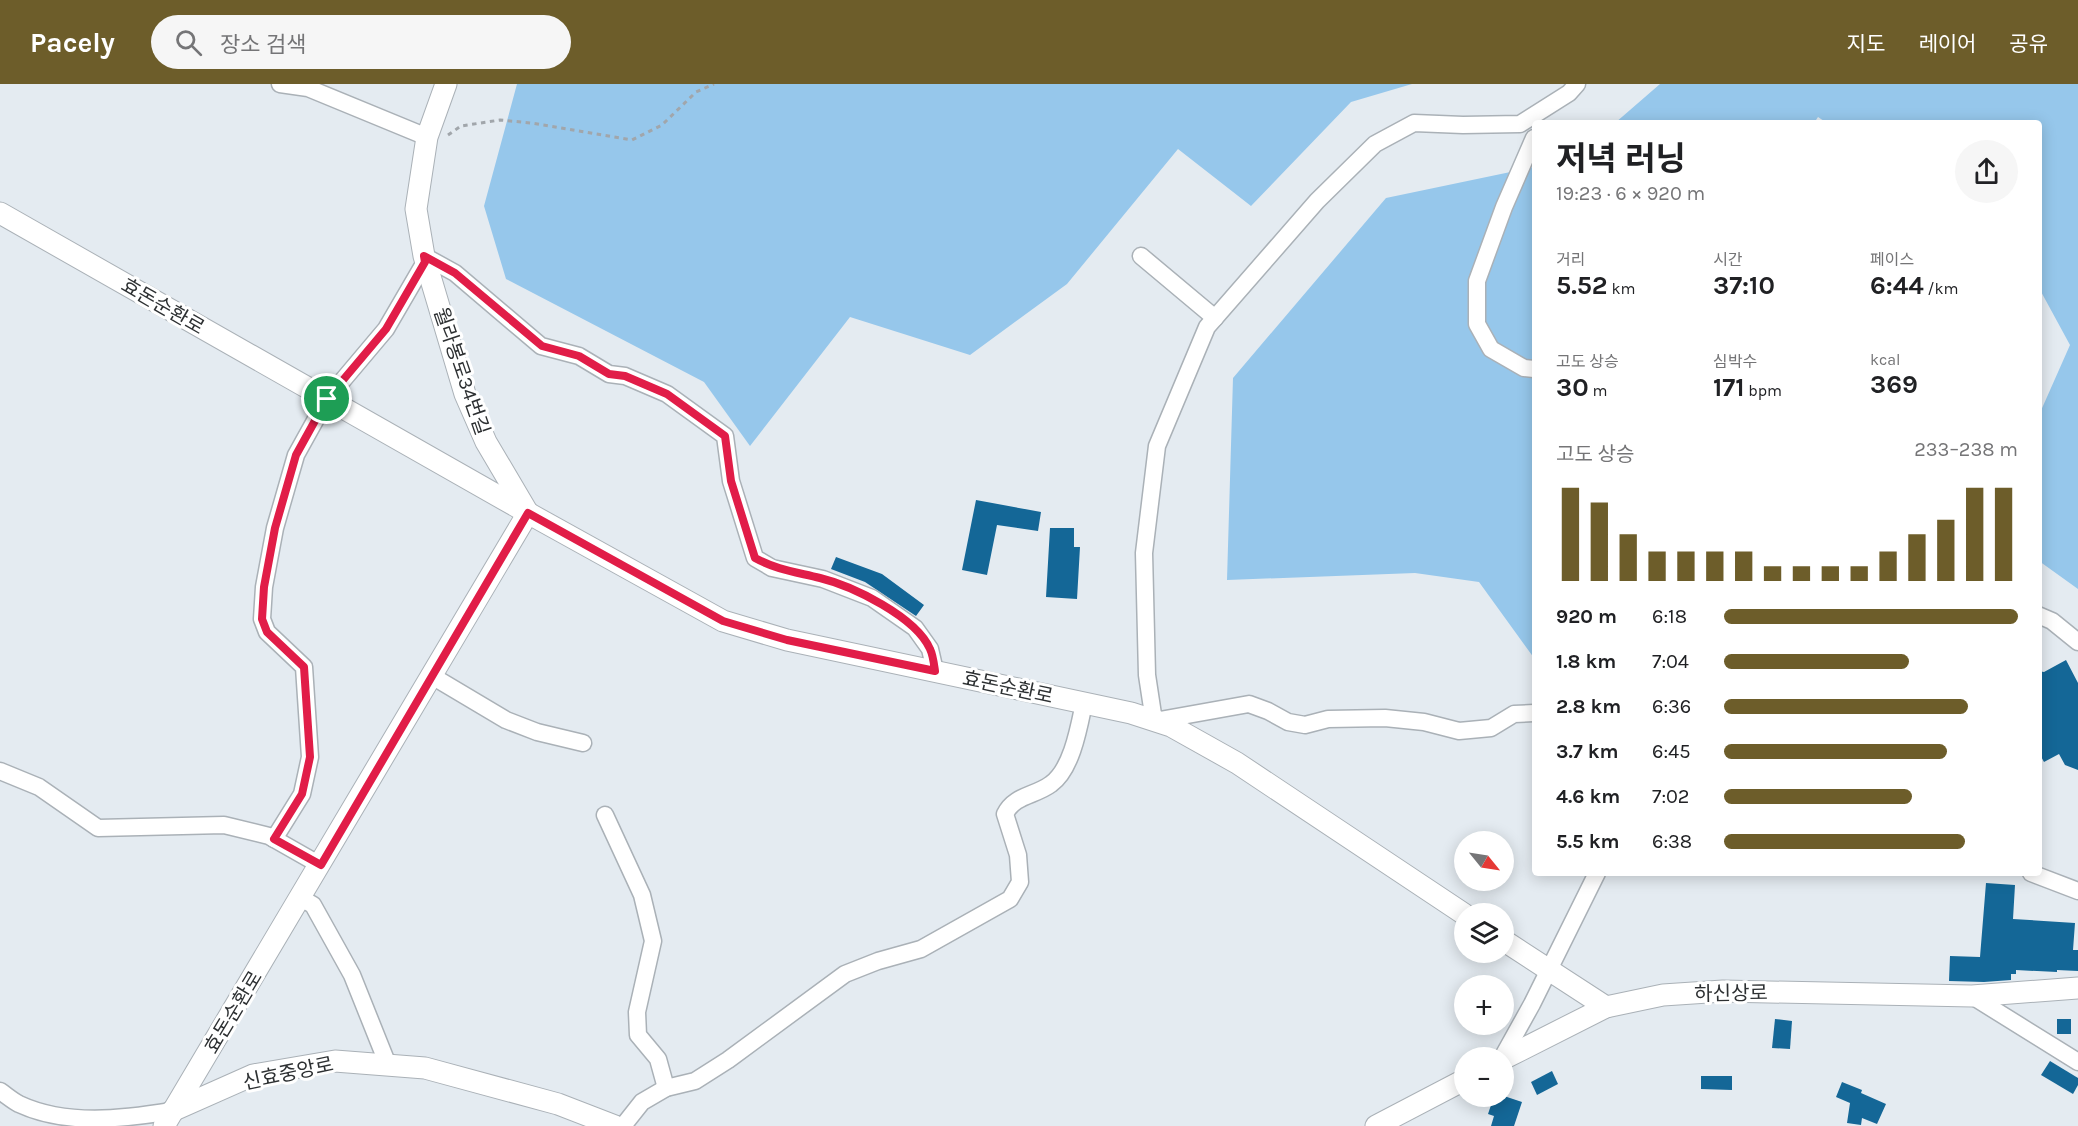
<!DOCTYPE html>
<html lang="ko">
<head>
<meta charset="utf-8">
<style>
	body { margin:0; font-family:Karla,"Noto Sans KR",sans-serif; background:#f6f6f6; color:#202124; height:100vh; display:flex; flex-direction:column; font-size:22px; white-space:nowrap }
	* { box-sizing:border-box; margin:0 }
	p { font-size:20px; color:#757577 }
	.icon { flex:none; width:33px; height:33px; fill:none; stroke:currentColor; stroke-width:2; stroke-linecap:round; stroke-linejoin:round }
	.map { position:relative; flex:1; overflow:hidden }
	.details { position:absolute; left:1532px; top:36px; width:510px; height:756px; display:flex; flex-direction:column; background:#fff; border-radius:6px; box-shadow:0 3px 15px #0003 }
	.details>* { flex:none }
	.needle { width:39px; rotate:120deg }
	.controls { position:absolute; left:1454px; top:747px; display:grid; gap:12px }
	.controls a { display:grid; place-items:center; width:60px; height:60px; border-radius:50%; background:#fff; box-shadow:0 3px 15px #0003; font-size:30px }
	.pin { position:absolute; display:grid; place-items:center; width:51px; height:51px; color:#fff; margin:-26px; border:3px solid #fff; border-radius:50%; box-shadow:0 2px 6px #0007 }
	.round { display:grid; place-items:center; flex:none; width:63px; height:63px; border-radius:32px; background:#f6f6f6 }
	.overview { display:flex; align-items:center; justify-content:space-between; height:102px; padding:0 24px }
	h1 { font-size:33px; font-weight:700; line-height:45px }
	.metrics { display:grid; grid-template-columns:repeat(3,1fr); gap:9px; height:102px; padding:6px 24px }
	.metrics div { display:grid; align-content:center }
	.metrics b { font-size:26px; font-weight:700 }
	.metrics small { font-size:16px; font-weight:400 }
	.metrics p { font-size:16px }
	.chart { height:168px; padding:12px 24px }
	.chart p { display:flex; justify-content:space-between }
	.chart svg { width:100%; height:108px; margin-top:6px; stroke:#6d5d2a; stroke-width:6 }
	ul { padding:0 24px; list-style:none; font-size:20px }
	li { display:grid; grid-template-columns:96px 72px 1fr; align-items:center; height:45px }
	li i { height:15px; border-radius:8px; background:#6d5d2a }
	header { display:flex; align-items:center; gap:36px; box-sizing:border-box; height:84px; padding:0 30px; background:#6d5d2a; color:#fff }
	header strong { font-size:28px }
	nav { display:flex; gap:33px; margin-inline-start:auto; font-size:21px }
	.search { width:420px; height:54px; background:#f6f6f6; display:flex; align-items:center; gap:15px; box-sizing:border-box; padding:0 21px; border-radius:33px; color:#757577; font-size:22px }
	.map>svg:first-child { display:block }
	.green { fill:#96c7eb }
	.building { fill:#146797 }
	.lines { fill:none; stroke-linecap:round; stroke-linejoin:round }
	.minor-casing { stroke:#aab1b7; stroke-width:19 }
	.tertiary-casing { stroke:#aab1b7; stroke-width:23 }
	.path { stroke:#a1a6ab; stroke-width:3; stroke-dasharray:4.5 4.5; stroke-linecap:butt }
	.minor { stroke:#fff; stroke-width:16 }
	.tertiary { stroke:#fff; stroke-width:21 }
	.route-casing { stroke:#fff; stroke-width:12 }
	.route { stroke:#e11d48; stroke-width:8 }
	.labels { text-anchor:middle; stroke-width:6; stroke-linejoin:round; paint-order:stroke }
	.street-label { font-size:20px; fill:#2d3032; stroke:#fff }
</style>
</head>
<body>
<header>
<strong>Pacely</strong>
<div class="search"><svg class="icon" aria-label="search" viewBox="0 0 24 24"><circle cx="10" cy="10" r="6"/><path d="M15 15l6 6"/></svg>장소 검색</div>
<nav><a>지도</a><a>레이어</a><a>공유</a></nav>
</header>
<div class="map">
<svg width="2078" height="1042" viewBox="0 0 2078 1042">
	<rect width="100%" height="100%" fill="#e4ebf1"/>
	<g class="green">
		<polygon points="517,0 1412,0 1351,18 1251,122 1178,65 1067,200 970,271 850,233 750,362 704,298 506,195 484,122"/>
		<polygon points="1660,0 2078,0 2078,505 2039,477 2039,331 2070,261 2039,204 2038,39 1827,39 1818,33 1814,39 1615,39"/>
		<polygon points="1534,83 1534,574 1479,498 1415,489 1227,496 1233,294 1386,114"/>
	</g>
	<g class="building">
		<polygon points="976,416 1041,428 1038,447 997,441 987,491 962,486"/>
		<polygon points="1050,444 1074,444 1074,463 1080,463 1077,515 1046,513"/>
		<polygon points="836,473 882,490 924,521 916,532 865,498 831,485"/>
		<polygon points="2066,576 2078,599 2078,686 2065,681 2059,670 2044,678 2038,667 2038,587 2044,588"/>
		<polygon points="1986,799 2015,801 2013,835 2075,839 2073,866 2078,866 2078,887 2057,886 2057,888 2016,886 2016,890 2011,890 2011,896 1984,898 1949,897 1950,872 1980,873"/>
		<polygon points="1775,935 1792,937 1790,965 1772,964"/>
		<rect x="2057" y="935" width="14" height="15"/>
		<polygon points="2050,977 2078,994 2078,1001 2073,1010 2041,991"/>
		<polygon points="1552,987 1558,1000 1537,1011 1531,998"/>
		<polygon points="1701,992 1732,992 1732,1006 1701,1005"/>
		<polygon points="1842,998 1862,1006 1861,1009 1886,1020 1877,1040 1862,1034 1861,1041 1847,1039 1850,1019 1836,1013"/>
		<polygon points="1494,1012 1504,1012 1522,1018 1514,1042 1491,1042 1494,1032 1488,1030"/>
	</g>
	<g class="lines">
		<g class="minor-casing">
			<g id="minor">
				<polyline points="280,0 308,4 427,53"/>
				<polyline points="1534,54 1504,123 1477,197 1477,240 1491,265 1524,284 1534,285"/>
				<polyline points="424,172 455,189 541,262 579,272 609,290 625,292 667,310 725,352 731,397 755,474 772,484 823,495 872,514 915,544 930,565 935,587"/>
				<polyline points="1141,172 1215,234"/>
				<polyline points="2038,531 2052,537 2078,558"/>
				<polyline points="432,592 506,636 537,648 583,659"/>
				<polyline points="1534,629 1514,630 1491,644 1459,647 1424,638 1385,634 1328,635 1305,641 1288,638 1268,627 1249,620 1154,637 1147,591 1144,469 1157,362 1207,243 1317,117 1375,60 1414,39 1463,41 1520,40 1569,9 1577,0"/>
				<polyline points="0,687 39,703 98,744 224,741 269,752 320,781"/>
				<polyline points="605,731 642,811 653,857 637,928 638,951 658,975 666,1004"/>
				<polyline points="274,755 302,710 310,673 304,583 267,548 262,535 264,503 275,444 296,371 327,315 386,245 425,178"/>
				<polyline points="2031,789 2078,807"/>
				<polyline points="301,814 313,821 352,891 388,981"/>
				<polyline points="1972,912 2078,978"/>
				<polyline points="1502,974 1532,920 1597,789"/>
				<path d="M 0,1007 C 6,1011 13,1017 19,1020 C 66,1042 123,1035 172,1027"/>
				<path d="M 623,1042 L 642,1018 L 666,1004 L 695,997 L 728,976 L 845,890 L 878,877 L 921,865 L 1010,815 L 1020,798 L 1018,771 L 1005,730 C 1014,711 1035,712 1051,700 C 1072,685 1079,643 1084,619"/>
			</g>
		</g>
		<g class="tertiary-casing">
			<g id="tertiary">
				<polyline points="446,0 427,53 416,125 424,172 465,310 486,358 528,429"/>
				<polyline points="0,129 528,429 723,537 787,556 1131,629 1171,642 1237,679 1464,830"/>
				<polyline points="1503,856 1606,923"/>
				<polyline points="1503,975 1606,923 1663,911 1723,907 1972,912 2078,904"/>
				<polyline points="172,1027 253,991 335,977 425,984 558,1020 615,1042"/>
				<polyline points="164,1042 528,429"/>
				<polyline points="1376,1042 1464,996"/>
			</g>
		</g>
		<polyline class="path" points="448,51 461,42 500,36 531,39 632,56 662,41 696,8 714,0"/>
		<use href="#minor" class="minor"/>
		<use href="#tertiary" class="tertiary"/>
	</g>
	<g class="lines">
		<g class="route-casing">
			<path id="route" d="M 424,172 L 455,189 L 542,262 L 579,272 L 609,290 L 625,292 L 667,310 L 725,352 L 731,397 L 755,474 C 777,486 796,488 820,494 C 853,502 916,533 930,565 C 933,571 934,580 935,587 L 787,556 L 723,537 L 528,429 L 321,781 L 274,755 L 302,710 L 310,673 L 304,583 L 267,548 L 262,535 L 264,503 L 275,444 L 296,371 L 327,315 L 386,245 L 425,178 Z"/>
		</g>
		<use href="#route" class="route"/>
	</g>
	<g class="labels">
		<g class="street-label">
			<text transform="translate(163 222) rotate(30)" y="7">효돈순환로</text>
			<text transform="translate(462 287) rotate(71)" y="7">월라봉로34번길</text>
			<text transform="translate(1008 603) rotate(12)" y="7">효돈순환로</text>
			<text transform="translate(1731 909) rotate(-1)" y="7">하신상로</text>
			<text transform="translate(233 928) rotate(-59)" y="7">효돈순환로</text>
			<text transform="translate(288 989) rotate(-12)" y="7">신효중앙로</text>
		</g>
	</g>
</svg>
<div class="controls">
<a><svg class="needle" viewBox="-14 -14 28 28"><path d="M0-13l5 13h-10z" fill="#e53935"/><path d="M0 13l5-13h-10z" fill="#757577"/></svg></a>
<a><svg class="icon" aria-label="layers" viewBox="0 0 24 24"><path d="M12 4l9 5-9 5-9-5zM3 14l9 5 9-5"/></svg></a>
<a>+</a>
<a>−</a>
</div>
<div class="pin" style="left:327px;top:315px;background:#1e9e55"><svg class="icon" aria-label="arrive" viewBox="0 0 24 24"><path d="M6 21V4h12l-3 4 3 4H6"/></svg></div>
<section class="details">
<div class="overview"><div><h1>저녁 러닝</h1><p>19:23 · 6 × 920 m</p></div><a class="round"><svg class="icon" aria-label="share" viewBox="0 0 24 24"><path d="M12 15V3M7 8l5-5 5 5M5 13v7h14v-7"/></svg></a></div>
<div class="metrics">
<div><p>거리</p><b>5.52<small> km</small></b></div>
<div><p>시간</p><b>37:10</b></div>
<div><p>페이스</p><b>6:44<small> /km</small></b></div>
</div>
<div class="metrics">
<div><p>고도 상승</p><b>30<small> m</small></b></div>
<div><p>심박수</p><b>171<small> bpm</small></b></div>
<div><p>kcal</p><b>369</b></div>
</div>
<div class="chart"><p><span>고도 상승</span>233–238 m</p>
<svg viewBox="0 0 160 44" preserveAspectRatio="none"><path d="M5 44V6M15 44V12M25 44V25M35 44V32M45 44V32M55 44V32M65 44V32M75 44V38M85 44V38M95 44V38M105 44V38M115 44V32M125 44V25M135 44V19M145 44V6M155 44V6"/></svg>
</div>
<ul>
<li><b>920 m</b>6:18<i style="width:100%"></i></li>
<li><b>1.8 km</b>7:04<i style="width:63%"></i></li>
<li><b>2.8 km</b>6:36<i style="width:83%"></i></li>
<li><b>3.7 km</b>6:45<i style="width:76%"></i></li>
<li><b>4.6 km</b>7:02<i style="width:64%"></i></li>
<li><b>5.5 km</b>6:38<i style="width:82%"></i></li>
</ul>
</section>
</div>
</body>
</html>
